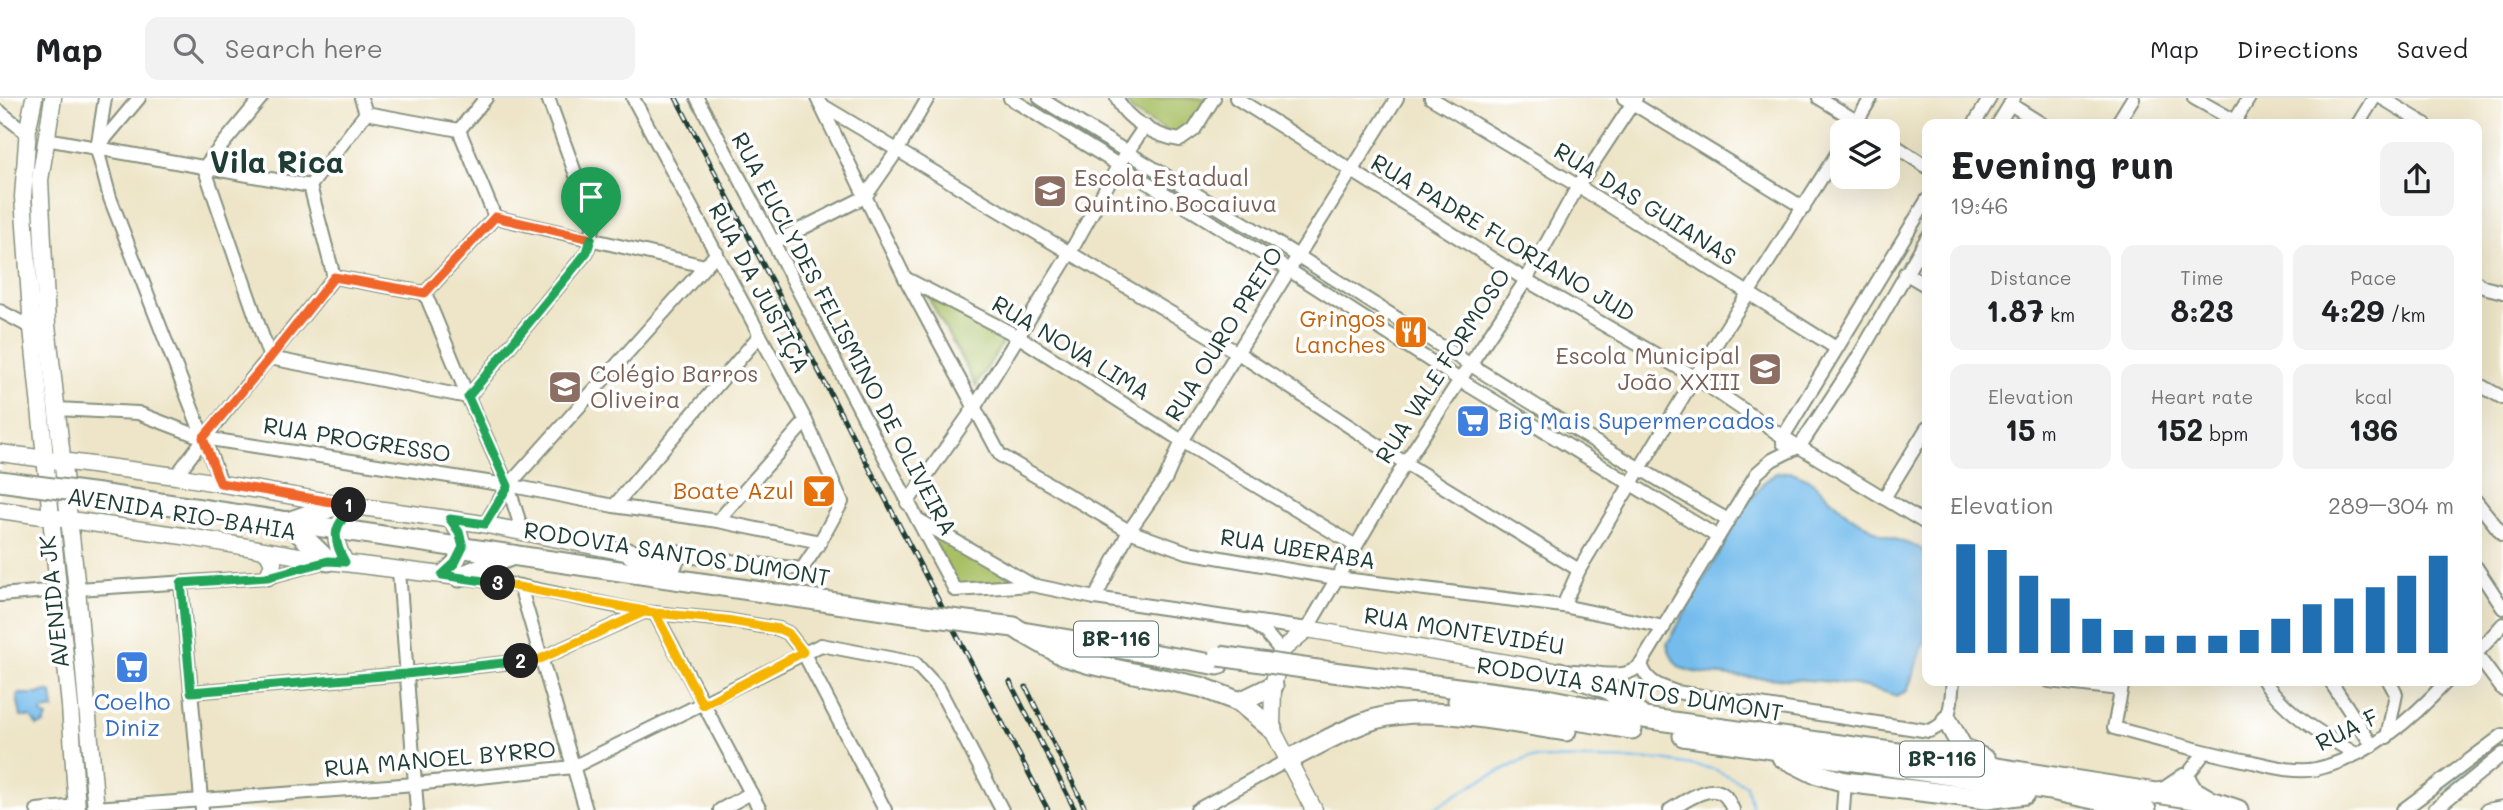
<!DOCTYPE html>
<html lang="en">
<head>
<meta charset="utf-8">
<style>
	body { margin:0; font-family:Mali,sans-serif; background:#f2f2f2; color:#202124; height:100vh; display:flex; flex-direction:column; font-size:26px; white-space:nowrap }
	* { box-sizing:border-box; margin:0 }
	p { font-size:23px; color:#757577 }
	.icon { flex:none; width:38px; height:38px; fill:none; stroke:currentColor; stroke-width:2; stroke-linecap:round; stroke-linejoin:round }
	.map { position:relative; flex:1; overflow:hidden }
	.details { position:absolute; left:1922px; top:21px; width:560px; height:567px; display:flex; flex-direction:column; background:#fff; border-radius:14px; box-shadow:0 7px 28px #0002 }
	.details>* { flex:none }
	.controls { position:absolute; left:1830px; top:21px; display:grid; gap:14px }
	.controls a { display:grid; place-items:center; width:70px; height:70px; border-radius:14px; background:#fff; box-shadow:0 7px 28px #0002; font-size:35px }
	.pin { position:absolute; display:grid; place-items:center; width:60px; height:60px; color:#fff; margin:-72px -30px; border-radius:50% 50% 50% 0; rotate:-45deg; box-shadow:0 0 7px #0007 }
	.pin .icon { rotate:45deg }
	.km { position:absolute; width:35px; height:35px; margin:-18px; border-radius:50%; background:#222; color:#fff; font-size:19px; line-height:35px; text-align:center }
	.round { display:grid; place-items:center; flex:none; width:74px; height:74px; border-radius:14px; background:#f2f2f2 }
	.headline { display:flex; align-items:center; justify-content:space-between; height:119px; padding:0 28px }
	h1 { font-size:38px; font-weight:800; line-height:52px }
	.stats { display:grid; grid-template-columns:repeat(3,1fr); gap:10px; height:119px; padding:7px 28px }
	.stats div { display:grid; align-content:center; border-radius:14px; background:#f2f2f2; text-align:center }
	.stats b { font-size:30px; font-weight:800 }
	.stats small { font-size:19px; font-weight:400 }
	.stats p { font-size:19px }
	.chart { height:196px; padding:14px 28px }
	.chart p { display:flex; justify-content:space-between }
	.chart svg { width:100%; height:126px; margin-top:7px; stroke:#1f6fb2; stroke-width:6 }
	header { display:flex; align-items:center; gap:42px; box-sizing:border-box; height:98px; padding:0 35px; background:#fff; border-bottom:2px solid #e0e0e0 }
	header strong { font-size:33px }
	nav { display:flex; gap:38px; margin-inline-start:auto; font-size:24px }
	.search { width:490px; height:63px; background:#f2f2f2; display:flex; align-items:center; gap:18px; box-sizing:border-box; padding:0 24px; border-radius:14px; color:#757577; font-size:26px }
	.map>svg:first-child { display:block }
	.green { fill:#a8bf64; stroke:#647e4c; stroke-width:2 }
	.water { fill:#75bcec; stroke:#4a7c90; stroke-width:2 }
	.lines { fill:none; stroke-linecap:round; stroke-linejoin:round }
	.stream { stroke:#75bcec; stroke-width:2.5 }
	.minor-casing { stroke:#86917e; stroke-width:16 }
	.major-casing { stroke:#86917e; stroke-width:19 }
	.highway-casing { stroke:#86917e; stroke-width:23 }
	.minor { stroke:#fff; stroke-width:12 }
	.major { stroke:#fff; stroke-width:16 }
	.highway { stroke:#fff; stroke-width:19 }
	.rail-casing { stroke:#1f3d34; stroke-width:5 }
	.rail { stroke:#fff; stroke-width:2.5; stroke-dasharray:8; stroke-linecap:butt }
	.highway-bridge-casing { stroke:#86917e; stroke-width:23; stroke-linecap:butt }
	.highway-bridge { stroke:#fff; stroke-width:19 }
	.split-1-casing { stroke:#fff; stroke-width:14 }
	.split-2-casing { stroke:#fff; stroke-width:14 }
	.split-3-casing { stroke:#fff; stroke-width:14 }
	.split-4-casing { stroke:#fff; stroke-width:14 }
	.split-1 { stroke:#f0652b; stroke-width:9 }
	.split-2 { stroke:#22a559; stroke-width:9 }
	.split-3 { stroke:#f5b400; stroke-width:9 }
	.split-4 { stroke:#22a559; stroke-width:9 }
	.labels { text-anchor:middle; stroke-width:7; stroke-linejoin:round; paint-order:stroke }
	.shield { fill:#fff; stroke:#627771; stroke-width:2 }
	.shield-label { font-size:21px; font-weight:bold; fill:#1f3d34 }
	.education-label { font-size:23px; fill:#785e54; stroke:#fff; text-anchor:start }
	.street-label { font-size:23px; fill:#1f3d34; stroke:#fff }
	.food-label { font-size:23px; fill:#c56008; stroke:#fff; text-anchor:end }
	.shop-label { font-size:23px; fill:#366cbe; stroke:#fff; text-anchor:start }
	.district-label { font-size:30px; font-weight:bold; fill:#1f3d34; stroke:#fff }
</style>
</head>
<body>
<header>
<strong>Map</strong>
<div class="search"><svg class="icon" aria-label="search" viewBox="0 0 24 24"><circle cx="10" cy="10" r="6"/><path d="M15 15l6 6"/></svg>Search here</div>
<nav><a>Map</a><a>Directions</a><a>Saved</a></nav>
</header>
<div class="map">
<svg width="2503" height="712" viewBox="0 0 2503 712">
	<rect width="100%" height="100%" fill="#fff"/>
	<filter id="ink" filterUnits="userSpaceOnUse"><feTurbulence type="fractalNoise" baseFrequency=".0143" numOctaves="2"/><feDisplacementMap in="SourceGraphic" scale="14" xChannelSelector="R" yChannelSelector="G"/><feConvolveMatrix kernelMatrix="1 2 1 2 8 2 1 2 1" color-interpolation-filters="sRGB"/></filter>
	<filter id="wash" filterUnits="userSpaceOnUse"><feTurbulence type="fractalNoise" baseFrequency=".00686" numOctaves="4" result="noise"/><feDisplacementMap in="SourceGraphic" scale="28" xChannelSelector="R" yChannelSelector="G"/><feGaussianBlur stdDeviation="1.57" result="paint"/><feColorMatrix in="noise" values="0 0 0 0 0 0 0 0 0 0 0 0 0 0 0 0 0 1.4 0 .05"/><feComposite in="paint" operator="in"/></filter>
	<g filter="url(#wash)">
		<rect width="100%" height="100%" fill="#eee5c8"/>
		<g class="green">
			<polygon points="1123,0 1208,0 1188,33 1173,37 1132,13"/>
			<polygon points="927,197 1004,242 976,288"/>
			<polygon points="925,429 1021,485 958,489"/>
		</g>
		<g class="water">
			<path d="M 1792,374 L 1809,381 L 1850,418 L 1881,436 L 1920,450 L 1927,457 L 1927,538 L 1907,593 L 1896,598 C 1843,578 1787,583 1732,578 C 1717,576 1698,577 1684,571 C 1674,568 1670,555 1667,546 L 1741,415 L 1763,385 L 1776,375 Z"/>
			<polygon points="46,593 52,595 54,611 43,613 41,616 47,619 44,626 37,628 31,619 21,619 17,598 18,596 38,596"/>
		</g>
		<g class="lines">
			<g class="stream">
				<polyline points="1431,712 1477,684 1528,660 1662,662 1714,671 1746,687 1753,712"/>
				<polyline points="2414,712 2503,647"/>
			</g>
		</g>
	</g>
	<g filter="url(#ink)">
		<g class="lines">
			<g class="minor-casing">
				<g id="minor">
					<polyline points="105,0 97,51 110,100 221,385"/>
					<polyline points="261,0 204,69 270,260 468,299 587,154 594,127 548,0"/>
					<polyline points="361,0 366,15"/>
					<polyline points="633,0 806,323 842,404 820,444 802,471 676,457 636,455"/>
					<path d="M 697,0 C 785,163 867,329 955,492 L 1032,487 L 1095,500 L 1307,531 L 1405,365 L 1526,182 L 1578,88 L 1636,0"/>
					<polyline points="817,0 905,180 1000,357 1129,433 1187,454 1336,480 1563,508 1664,529"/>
					<polyline points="1010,0 1289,172 1460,282 1718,439"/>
					<path d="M 1040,0 C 1125,54 1212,105 1298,158 C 1441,248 1582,339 1728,422"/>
					<path d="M 1117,0 C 1125,22 1158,39 1180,42 L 1194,32 L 1214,0"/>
					<polyline points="1236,0 1526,182 1695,279 1783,339 1927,426"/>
					<polyline points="1431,0 1578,88 1836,250"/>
					<polyline points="1624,0 1804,110"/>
					<polyline points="1819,0 1873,33"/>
					<polyline points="2194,0 2235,23"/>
					<polyline points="2382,0 2425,26"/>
					<polyline points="820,6 1238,255 1405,365 1579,472"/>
					<polyline points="2010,6 2042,26"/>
					<polyline points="0,14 28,36"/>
					<polyline points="366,15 459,32 495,119 425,195"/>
					<polyline points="366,15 310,88 334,179 425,195"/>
					<polyline points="1974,26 1990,0"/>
					<polyline points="1998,26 2014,0"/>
					<polyline points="2117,26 2133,0"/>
					<polyline points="2233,26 2249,0"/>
					<polyline points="2358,26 2374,0"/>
					<polyline points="459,32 486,0"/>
					<polyline points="1851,33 1871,0"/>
					<polyline points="46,41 310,88"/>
					<polyline points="1888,43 1927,69"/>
					<polyline points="97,50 139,0"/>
					<polyline points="495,119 705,168"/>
					<polyline points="775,144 865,99 897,53 928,0"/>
					<polyline points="1905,175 1927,188"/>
					<polyline points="905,180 1019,239 1182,343 1356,448"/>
					<polyline points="2476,184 2483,189 2503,194"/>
					<polyline points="425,195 468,299 508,388 522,432"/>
					<polyline points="0,213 32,230"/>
					<polyline points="2476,285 2503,300"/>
					<polyline points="56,311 138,315 203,340 513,388 614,408 718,423 820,444"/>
					<polyline points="1783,345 1783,339 1927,102"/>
					<path d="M 176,378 C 226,309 282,246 334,179"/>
					<polyline points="1884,400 1927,330"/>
					<polyline points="2476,403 2503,437"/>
					<polyline points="907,405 974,310 1071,153 1118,68 1145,28"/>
					<polyline points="614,408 760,237"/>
					<polyline points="917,421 1032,487"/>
					<polyline points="718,423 806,323"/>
					<polyline points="485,426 508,388 717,155"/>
					<polyline points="2476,469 2503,510"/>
					<polyline points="399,473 417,712"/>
					<polyline points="461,479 520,488 644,514 726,522 779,531 788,535 803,554 885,712"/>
					<polyline points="181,485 202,712"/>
					<polyline points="520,488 586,712"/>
					<polyline points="77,491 268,479 323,464"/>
					<polyline points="0,497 59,492"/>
					<polyline points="1095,500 1129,433 1166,380 1182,343 1397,0"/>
					<polyline points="1563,508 1579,472 1695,279 1843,46"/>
					<polyline points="655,515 760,712"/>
					<polyline points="1250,523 1266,535 1281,553"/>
					<polyline points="2476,556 2503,592"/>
					<polyline points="2476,556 2503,526"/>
					<path d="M 1641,566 C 1647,585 1659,588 1676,594 L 1929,633 C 1954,624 1950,606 1953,583"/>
					<path d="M 1574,573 C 1596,574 1626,584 1641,566 L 1757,375 L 1772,362 L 1800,348 L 1857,261 L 1927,140"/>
					<polyline points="2049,583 2120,591"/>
					<path d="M 2123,583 L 2114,630 C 2160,642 2206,655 2253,664 C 2274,669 2296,675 2316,671 C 2369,659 2412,621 2447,583"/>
					<path d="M 2264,583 C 2287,616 2321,636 2356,656"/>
					<polyline points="2330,583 2372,647"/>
					<polyline points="191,594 406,576 540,561 644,514"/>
					<polyline points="2387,639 2396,596 2389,583"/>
					<polyline points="2185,680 2205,654"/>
					<polyline points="96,710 415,686 573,669 821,547 915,565 939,591 1002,712"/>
					<polyline points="37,712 77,708"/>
					<polyline points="720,712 751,695"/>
					<polyline points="1197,712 1288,662"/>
					<path d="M 1670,712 C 1683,705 1710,684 1724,697 C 1728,700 1731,708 1733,712"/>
					<polyline points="1843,712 1845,684"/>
					<polyline points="2403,712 2503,637"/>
					<polyline points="2434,712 2503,656"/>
					<polyline points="2487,712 2503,709"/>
				</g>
			</g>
			<g class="major-casing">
				<g id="major">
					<polyline points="34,0 28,30 23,99 32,230 70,608 77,712"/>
					<polyline points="53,0 40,82 47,227 77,491 96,712"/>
					<polyline points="0,355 176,378 340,406 477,425 630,455"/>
					<polyline points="0,412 183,438 328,463 459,479"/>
					<polyline points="267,453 273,465 268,479"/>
					<path d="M 345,464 C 331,439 333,426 356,408"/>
					<polyline points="442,477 455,465 463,449 459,434 450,421"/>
					<polyline points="1314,712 1272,631 1273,588 1281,553 1307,531 1560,574"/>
				</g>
			</g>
			<g class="highway-casing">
				<g id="highway">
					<polyline points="0,383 29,387"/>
					<polyline points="99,396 904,515"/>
					<polyline points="291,423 340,406"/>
					<polyline points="288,424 328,463"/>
					<polyline points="630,455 667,476"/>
					<polyline points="668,476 676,457"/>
					<polyline points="459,479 513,457"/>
					<polyline points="982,525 1014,529 1022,534 1218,567"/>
					<polyline points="1022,534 1064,558 1090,566 1201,589 1240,604 1272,631"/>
					<polyline points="1317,572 1552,602 1644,620 1920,658 2214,704 2238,712"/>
					<polyline points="1560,574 1608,591 1640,617"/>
					<polyline points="1458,603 1632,631"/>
					<polyline points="1240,604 1273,588"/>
					<polyline points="1947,622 1962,649 1986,662"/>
					<polyline points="1683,638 2051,692 2146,712"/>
					<polyline points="1782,659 1814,675 1845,684 1987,701 2025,696"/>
					<path d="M 1288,662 C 1314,649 1348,629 1375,621 C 1430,605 1509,625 1566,633"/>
					<polyline points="2155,696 2166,693 2185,680 2192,692 2209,702"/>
				</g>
			</g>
			<use href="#minor" class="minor"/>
			<use href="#major" class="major"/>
			<use href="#highway" class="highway"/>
			<g class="rail-casing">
				<g id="rail">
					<polyline points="676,0 1048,712"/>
					<polyline points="1010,584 1075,712"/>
					<polyline points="1026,589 1086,712"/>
				</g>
			</g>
			<use href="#rail" class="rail"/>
			<g class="highway-bridge-casing">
				<g id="highway-bridge">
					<polyline points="29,387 99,396"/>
					<polyline points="904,515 982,525"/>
					<polyline points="1219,558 1317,572"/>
				</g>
			</g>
			<use href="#highway-bridge" class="highway-bridge"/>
		</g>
	</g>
	<g class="lines" filter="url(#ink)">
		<g class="split-1-casing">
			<polyline id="split-1" points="349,407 220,385 203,340 270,260 334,179 425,195 495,119 591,141"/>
		</g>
		<g class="split-2-casing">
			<path id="split-2" d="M 349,407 L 356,408 C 333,426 331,439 345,464 L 328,463 L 268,479 L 181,485 L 191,594 L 406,576 L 521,563"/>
		</g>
		<g class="split-3-casing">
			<polyline id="split-3" points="498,485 655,515 703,607 803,554 788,535 779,531 726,522 655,515 644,514 540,561 521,563"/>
		</g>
		<g class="split-4-casing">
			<polyline id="split-4" points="498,485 442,477 455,465 463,449 459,434 450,421 485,426 508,388 468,299 587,154 591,141"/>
		</g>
		<use href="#split-1" class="split-1"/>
		<use href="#split-2" class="split-2"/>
		<use href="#split-3" class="split-3"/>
		<use href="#split-4" class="split-4"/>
	</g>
	<defs>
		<g id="school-square" transform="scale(1.75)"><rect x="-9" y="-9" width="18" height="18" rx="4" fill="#8d6e63" stroke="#fff"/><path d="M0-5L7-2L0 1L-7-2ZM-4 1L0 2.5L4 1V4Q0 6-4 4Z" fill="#fff"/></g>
		<g id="restaurant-square" transform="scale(1.75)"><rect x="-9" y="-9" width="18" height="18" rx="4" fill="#e8710a" stroke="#fff"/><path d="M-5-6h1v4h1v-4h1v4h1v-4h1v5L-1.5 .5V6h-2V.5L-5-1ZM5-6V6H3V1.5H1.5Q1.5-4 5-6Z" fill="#fff"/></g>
		<g id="supermarket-square" transform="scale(1.75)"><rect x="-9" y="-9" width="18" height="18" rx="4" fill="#3f7fe0" stroke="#fff"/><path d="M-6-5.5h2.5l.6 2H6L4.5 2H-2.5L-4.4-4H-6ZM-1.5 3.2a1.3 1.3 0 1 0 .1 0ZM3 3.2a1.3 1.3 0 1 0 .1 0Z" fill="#fff"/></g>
		<g id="bar-square" transform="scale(1.75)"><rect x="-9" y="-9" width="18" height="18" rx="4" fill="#e8710a" stroke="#fff"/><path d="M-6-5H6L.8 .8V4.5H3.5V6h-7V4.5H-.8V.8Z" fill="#fff"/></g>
	</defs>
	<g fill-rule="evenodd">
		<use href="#school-square" x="1050" y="93"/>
		<use href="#restaurant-square" x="1411" y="234"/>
		<use href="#school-square" x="1765" y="271"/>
		<use href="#school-square" x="565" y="289"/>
		<use href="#supermarket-square" x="1473" y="323"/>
		<use href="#bar-square" x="819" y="393"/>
		<use href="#supermarket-square" x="132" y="569"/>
	</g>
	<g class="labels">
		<g class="shield">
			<rect x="1074" y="523.5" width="84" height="35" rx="5"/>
			<rect x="1900" y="643.5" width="84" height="35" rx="5"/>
		</g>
		<g class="shield-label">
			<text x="1116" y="548">BR-116</text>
			<text x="1942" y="668">BR-116</text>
		</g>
		<g class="education-label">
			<text x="1074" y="88">Escola Estadual<tspan x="1074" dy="26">Quintino Bocaiuva</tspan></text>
			<text x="1740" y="266" text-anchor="end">Escola Municipal<tspan x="1740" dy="26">João XXIII</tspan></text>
			<text x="590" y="284">Colégio Barros<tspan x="590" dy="26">Oliveira</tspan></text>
		</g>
		<g class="street-label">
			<text transform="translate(1645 106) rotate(32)" y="8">RUA DAS GUIANAS</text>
			<text transform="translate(1503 140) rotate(31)" y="8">RUA PADRE FLORIANO JUD</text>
			<text transform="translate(759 190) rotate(62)" y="8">RUA DA JUSTIÇA</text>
			<text transform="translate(844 236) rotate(62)" y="8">RUA EUCLYDES FELISMINO DE OLIVEIRA</text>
			<text transform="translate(1224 236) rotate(-58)" y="8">RUA OURO PRETO</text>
			<text transform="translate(1071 250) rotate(31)" y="8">RUA NOVA LIMA</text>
			<text transform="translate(1443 268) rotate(-57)" y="8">RUA VALE FORMOSO</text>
			<text transform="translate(357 342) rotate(9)" y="8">RUA PROGRESSO</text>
			<text transform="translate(182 416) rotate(9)" y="8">AVENIDA RIO-BAHIA</text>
			<text transform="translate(1298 451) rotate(9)" y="8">RUA UBERABA</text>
			<text transform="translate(677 456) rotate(9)" y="8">RODOVIA SANTOS DUMONT</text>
			<text transform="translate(54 504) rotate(-96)" y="8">AVENIDA JK</text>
			<text transform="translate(1464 533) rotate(9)" y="8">RUA MONTEVIDÉU</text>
			<text transform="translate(1630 591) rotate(9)" y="8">RODOVIA SANTOS DUMONT</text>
			<text transform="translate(2347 632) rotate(-26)" y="8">RUA F</text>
			<text transform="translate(440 661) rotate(-5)" y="8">RUA MANOEL BYRRO</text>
		</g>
		<g class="food-label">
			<text x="1386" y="229">Gringos<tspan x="1386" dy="26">Lanches</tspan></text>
			<text x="794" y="401">Boate Azul</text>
		</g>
		<g class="shop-label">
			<text x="1498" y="331">Big Mais Supermercados</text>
			<text x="132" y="612" text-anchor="middle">Coelho<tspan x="132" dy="26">Diniz</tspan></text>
		</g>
		<g class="district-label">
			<text x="277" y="75">Vila Rica</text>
		</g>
	</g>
</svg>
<div class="controls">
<a><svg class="icon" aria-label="layers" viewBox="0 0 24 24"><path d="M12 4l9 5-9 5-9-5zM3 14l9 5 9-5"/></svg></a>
</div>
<div class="pin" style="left:591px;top:141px;background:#1e9e55"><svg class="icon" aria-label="arrive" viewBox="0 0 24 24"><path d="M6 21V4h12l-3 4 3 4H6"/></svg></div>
<b class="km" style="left:349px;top:407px">1</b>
<b class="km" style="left:521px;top:563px">2</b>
<b class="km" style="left:498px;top:485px">3</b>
<section class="details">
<div class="headline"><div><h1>Evening run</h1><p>19:46</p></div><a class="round"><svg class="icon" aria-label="share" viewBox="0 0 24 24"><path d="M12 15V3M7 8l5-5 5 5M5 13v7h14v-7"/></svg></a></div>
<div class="stats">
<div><p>Distance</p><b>1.87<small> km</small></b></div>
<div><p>Time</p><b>8:23</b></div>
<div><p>Pace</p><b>4:29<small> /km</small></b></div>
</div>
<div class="stats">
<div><p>Elevation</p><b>15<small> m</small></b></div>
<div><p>Heart rate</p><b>152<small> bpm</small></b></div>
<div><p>kcal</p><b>136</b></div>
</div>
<div class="chart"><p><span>Elevation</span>289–304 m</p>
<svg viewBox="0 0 160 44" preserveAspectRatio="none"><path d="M5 44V6M15 44V8M25 44V17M35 44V25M45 44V32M55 44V36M65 44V38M75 44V38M85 44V38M95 44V36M105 44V32M115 44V27M125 44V25M135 44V21M145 44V17M155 44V10"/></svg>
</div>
</section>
</div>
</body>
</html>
